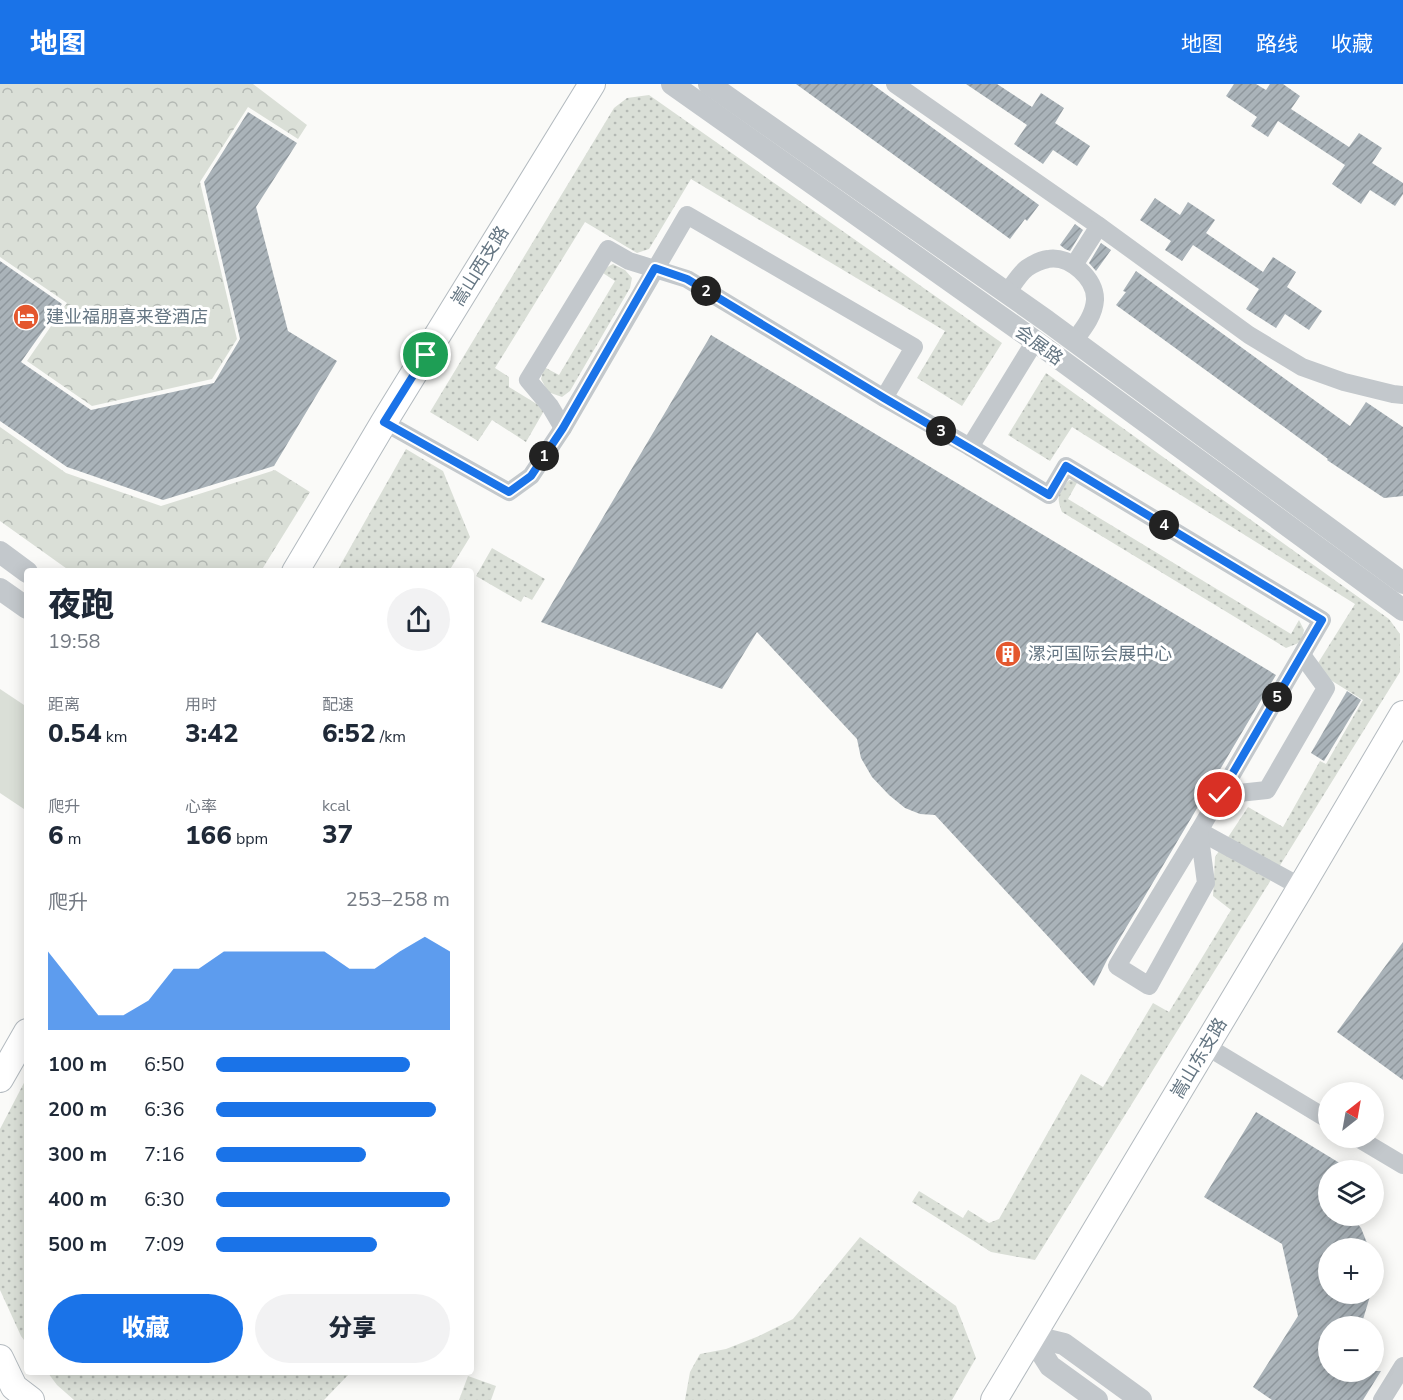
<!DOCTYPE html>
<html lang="zh">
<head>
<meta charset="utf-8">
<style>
	body { margin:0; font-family:"Nunito Sans","Noto Sans SC",sans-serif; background:#f2f2f3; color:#1f2937; height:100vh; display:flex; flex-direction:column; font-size:22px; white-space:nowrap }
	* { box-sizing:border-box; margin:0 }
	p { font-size:20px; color:#747a83 }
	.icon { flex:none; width:33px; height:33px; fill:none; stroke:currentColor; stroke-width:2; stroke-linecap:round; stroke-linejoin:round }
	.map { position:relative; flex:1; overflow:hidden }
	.drawer { position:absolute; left:24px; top:484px; width:450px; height:807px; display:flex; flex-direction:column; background:#fff; border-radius:6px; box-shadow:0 3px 15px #0003 }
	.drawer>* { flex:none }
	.needle { width:39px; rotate:31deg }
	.controls { position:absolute; left:1318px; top:998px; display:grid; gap:12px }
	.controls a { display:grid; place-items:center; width:66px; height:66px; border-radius:50%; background:#fff; box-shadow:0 3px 15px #0003; font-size:30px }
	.pin { position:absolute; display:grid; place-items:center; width:51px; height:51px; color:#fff; margin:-26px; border:3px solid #fff; border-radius:50%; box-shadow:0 2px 6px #0007 }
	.km { position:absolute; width:30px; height:30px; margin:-15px; border-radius:50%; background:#222; color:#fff; font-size:16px; line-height:30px; text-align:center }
	.round { display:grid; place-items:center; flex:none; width:63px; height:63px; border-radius:32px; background:#f2f2f3 }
	.head { display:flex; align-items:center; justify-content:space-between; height:102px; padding:0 24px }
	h1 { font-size:33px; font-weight:800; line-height:45px }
	.metrics { display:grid; grid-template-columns:repeat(3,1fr); gap:9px; height:102px; padding:6px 24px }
	.metrics div { display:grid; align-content:center }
	.metrics b { font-size:26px; font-weight:800 }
	.metrics small { font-size:16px; font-weight:400 }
	.metrics p { font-size:16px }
	.chart { height:168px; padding:12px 24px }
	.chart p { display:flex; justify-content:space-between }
	.chart svg { width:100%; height:108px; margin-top:6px; fill:#1a73e8; opacity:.7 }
	.action { display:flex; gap:12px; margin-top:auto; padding:12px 24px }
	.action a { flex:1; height:69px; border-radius:36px; background:#1a73e8; color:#fff; font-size:24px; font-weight:800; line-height:69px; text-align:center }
	.action a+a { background:#f2f2f3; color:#1f2937 }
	ul { padding:0 24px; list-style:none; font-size:20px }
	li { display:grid; grid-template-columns:96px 72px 1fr; align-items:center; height:45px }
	li i { height:15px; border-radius:8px; background:#1a73e8 }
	header { display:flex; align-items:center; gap:36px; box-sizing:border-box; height:84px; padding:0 30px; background:#1a73e8; color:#fff }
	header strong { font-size:28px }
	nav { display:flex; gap:33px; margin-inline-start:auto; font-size:21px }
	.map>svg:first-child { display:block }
	.green { fill:url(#green-dots) }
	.forest { fill:url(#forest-crowns) }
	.pitch { fill:#dadfd7 }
	.building { fill:url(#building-hatch) }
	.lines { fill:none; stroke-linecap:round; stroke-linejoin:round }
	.secondary-casing { stroke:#b3babf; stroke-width:28 }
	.minor { stroke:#c3c8cc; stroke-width:18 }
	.tertiary { stroke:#c3c8cc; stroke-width:22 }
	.secondary { stroke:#fff; stroke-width:26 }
	.route-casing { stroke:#fff; stroke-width:12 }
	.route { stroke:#1a73e8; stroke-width:8 }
	.labels { text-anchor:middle; stroke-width:6; stroke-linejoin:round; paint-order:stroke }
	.street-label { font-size:18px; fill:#657683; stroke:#fff }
	.poi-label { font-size:18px; fill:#657683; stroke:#fff; text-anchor:start }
</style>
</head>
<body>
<header>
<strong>地图</strong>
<nav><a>地图</a><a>路线</a><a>收藏</a></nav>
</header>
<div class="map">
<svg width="1403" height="1316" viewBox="0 0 1403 1316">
	<defs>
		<pattern id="green-dots" width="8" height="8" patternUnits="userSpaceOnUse" patternTransform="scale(1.5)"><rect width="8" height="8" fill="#dadfd7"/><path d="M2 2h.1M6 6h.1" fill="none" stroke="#b4b9b4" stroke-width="1.8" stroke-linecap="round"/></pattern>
		<pattern id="forest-crowns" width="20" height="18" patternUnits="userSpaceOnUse" patternTransform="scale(1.5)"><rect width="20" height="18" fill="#dadfd7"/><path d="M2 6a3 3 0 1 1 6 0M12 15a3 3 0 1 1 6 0" fill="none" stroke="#b4b9b4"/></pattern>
		<pattern id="building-hatch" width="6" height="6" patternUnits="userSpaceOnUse" patternTransform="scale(1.5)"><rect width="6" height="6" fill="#aab3b9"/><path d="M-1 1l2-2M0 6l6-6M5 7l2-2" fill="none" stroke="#8e969c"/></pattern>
	</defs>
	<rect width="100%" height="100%" fill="#fafaf8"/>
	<g class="green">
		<polygon points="649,11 1002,259 962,322 917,294 945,247 691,95 649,165 637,169 585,138 495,284 509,293 509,303 545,325 526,358 492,336 478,357 430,328 614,24 627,14"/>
		<polygon points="613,180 625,186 632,194 630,204 570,307 562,313 548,308 541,295 544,283 559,291 615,197 600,187"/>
		<polygon points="1046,289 1389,535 1400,550 1400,588 1035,1176 991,1168 912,1118 919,1107 963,1134 968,1126 989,1139 999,1135 1081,990 1103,1003 1153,919 1169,928 1231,826 1213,812 1215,773 1248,723 1283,743 1320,677 1326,680 1363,616 1324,592 1318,579 1355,520 1072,343 1050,377 1008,351"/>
		<polygon points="406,365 443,387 470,453 449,487 337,487"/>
		<path d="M 1069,396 L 1078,397 L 1068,415 L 1291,550 L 1299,536 L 1304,546 L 1301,558 L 1286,564 L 1062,428 C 1056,413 1058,408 1069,396 Z"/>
		<polygon points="492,464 545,495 532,516 524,512 521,518 476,492"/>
		<polygon points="27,993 27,1260 21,1252 0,1206 0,1045"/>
		<polygon points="860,1153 956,1222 976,1274 952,1316 685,1316 690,1288 700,1270 726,1265 759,1252 793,1235"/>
		<polygon points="48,1289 350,1289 324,1316 74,1316 57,1301"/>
		<polygon points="468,1292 496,1302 491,1316 459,1316"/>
	</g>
	<g class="forest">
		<polygon points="0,0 253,0 307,41 298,55 248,23 200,98 237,255 212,295 92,322 27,277 67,219 0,173"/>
		<polygon points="0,343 66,389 161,422 275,386 310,408 261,487 70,487 0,437"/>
	</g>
	<polygon class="pitch" points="0,605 27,623 27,727 0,709"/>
	<g class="building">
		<polygon points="796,0 872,0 1039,121 1027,137 1025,135 1010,155"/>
		<polygon points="966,0 997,0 1032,23 1041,9 1064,24 1055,39 1090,62 1077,82 1053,66 1043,80 1014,60 1027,41"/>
		<polygon points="1234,0 1256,0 1266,6 1270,0 1283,0 1300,12 1291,25 1349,63 1359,49 1382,64 1372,79 1403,99 1403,110 1395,122 1370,106 1361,120 1332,100 1345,81 1278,37 1268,53 1251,42 1257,33 1226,12"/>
		<polygon points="248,28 297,59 256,123 288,247 337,277 274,382 163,416 67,383 0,337 0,177 62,220 21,278 91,326 214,299 240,255 204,98"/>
		<polygon points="1155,114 1180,131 1188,118 1215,136 1206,149 1263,188 1273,173 1296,188 1287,203 1322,227 1309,246 1285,230 1276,244 1246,225 1259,205 1193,161 1182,177 1165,166 1171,157 1140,136"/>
		<polygon points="1075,140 1083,146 1070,167 1065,165 1060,161"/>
		<polygon points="1101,159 1111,166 1096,187 1089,179"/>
		<polygon points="1136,187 1350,342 1366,318 1403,343 1403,412 1384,414 1327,376 1328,375 1116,221 1126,208 1123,207"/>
		<polygon points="711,251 1276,591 1107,876 1094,902 935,731 920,730 905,724 889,711 872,693 861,674 857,655 757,548 722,605 541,538"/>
		<polygon points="1347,607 1361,616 1324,677 1311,669"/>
		<polygon points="1403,858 1403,996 1337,948"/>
		<polygon points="1256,1028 1351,1086 1329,1086 1329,1131 1350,1131 1361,1144 1369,1164 1329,1164 1329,1209 1371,1209 1361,1242 1329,1242 1329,1287 1381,1287 1363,1316 1272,1316 1253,1303 1298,1232 1282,1160 1204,1113"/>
	</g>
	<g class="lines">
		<g class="secondary-casing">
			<g id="secondary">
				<polyline points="295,488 384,338 592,0"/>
				<polyline points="0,995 27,948"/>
				<polyline points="0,1274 14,1303 31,1316"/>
				<polyline points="994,1316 1301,803 1403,630"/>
			</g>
		</g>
		<g class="minor">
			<polyline points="895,0 1099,142 1249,251 1302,283 1344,298 1393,310 1403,311"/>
			<polyline points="1074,181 1099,142"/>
			<path d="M 1007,209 C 1013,201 1019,190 1027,184 C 1033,180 1041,176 1048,175 C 1070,171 1096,195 1095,216 C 1094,232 1083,245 1074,257"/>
			<polyline points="384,338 509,408 531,392 563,344 687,131 914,263 884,314 970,363 1035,257"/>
			<polyline points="563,344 550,322 528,296 608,165 629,177 687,195 884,314"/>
			<polyline points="970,363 1049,411 1066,382 1322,536 1199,747 1301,803"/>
			<polyline points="1220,711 1267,706 1326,604 1302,571"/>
			<polygon points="1199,747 1206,799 1149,902 1117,882"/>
			<polyline points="1206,962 1329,1036"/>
			<polyline points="1356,1053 1403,1081"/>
			<polyline points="1382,1316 1403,1282"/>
		</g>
		<g class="tertiary">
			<polyline points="672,0 1035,257 1403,526"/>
			<polyline points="709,0 1047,237 1403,499"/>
			<polyline points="0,468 27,488"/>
			<polyline points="0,505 27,524"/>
			<polyline points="1031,1252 1064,1260 1141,1316"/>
			<polyline points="1031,1252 1050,1282 1097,1316"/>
		</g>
		<use href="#secondary" class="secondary"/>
	</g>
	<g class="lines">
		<g class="route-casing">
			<polyline id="route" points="426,271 384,338 509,408 531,392 563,344 655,184 687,195 884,314 1049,411 1066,382 1322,536 1220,711"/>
		</g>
		<use href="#route" class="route"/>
	</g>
	<defs>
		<g id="hotel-disc" transform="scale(1.35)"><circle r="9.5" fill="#e4572e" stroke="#fff"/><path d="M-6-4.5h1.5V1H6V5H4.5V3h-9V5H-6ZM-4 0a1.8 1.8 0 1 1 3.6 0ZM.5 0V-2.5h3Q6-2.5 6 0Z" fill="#fff"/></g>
		<g id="building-disc" transform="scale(1.35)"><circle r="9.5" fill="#e4572e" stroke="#fff"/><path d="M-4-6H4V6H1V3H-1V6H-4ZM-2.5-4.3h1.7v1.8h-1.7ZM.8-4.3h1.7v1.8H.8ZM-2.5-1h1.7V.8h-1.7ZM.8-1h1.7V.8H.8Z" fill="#fff"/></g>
	</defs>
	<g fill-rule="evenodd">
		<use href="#hotel-disc" x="26" y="233"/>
		<use href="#building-disc" x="1008" y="570"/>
	</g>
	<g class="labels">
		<g class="street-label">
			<text transform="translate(480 182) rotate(-58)" y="6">嵩山西支路</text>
			<text transform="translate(1039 261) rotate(36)" y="6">会展路</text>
			<text transform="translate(1199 974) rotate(-59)" y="6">嵩山东支路</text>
		</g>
		<g class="poi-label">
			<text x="46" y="239">建业福朋喜来登酒店</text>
			<text x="1028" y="576">漯河国际会展中心</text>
		</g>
	</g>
</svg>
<div class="controls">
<a><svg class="needle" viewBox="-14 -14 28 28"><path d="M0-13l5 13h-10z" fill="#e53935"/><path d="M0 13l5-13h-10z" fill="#747a83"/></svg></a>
<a><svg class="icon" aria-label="layers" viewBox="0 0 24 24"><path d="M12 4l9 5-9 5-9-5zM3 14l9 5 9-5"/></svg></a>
<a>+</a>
<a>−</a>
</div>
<div class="pin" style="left:426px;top:271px;background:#1e9e55"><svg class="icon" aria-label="arrive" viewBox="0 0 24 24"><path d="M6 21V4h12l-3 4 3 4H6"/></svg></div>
<div class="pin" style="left:1220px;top:711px;background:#d93025"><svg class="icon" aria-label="check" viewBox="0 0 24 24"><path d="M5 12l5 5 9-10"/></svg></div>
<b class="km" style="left:544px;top:372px">1</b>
<b class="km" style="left:706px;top:207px">2</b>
<b class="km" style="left:941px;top:347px">3</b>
<b class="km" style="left:1164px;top:441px">4</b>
<b class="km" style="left:1277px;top:613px">5</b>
<section class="drawer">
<div class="head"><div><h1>夜跑</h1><p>19:58</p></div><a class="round"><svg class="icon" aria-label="share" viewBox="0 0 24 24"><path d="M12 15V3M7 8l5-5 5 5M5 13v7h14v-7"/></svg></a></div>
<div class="metrics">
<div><p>距离</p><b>0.54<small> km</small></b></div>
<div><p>用时</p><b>3:42</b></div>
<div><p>配速</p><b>6:52<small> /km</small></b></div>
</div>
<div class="metrics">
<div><p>爬升</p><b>6<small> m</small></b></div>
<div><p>心率</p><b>166<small> bpm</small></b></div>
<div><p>kcal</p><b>37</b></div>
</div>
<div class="chart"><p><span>爬升</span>253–258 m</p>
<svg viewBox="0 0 160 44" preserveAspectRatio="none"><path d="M0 44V12L10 25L20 38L30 38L40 32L50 19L60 19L70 12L80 12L90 12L100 12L110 12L120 19L130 19L140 12L150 6L160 12V44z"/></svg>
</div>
<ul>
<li><b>100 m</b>6:50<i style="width:83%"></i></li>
<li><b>200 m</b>6:36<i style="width:94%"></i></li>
<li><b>300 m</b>7:16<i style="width:64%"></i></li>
<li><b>400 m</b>6:30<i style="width:100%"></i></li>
<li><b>500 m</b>7:09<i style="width:69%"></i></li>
</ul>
<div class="action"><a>收藏</a><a>分享</a></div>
</section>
</div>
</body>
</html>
